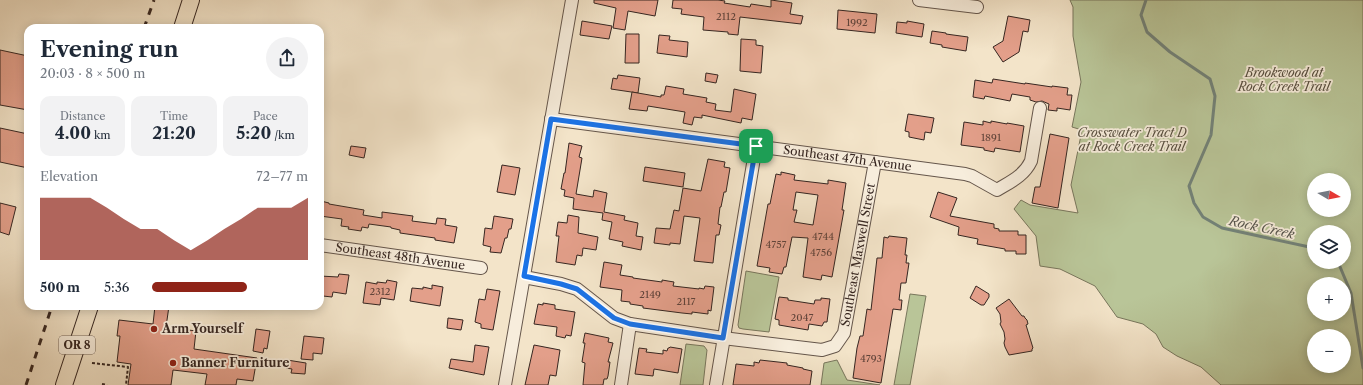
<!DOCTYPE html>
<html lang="en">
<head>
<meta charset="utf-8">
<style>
	body { margin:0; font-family:"Libre Caslon Text",serif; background:#f2f2f3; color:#1f2937; height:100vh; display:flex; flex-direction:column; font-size:15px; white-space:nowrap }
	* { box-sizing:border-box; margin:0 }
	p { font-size:13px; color:#747a83 }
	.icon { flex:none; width:22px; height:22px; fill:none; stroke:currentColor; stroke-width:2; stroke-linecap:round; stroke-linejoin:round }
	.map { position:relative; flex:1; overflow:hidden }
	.sheet { position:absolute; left:24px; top:24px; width:300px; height:286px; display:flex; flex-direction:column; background:#fff; border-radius:12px; box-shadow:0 2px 10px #0003 }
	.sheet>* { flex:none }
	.needle { width:26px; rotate:100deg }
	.fabs { position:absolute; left:1307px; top:173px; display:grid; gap:8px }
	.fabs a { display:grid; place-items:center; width:44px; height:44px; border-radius:50%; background:#fff; box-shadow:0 2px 10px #0003; font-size:20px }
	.pin { position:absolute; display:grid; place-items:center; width:34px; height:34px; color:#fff; margin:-17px; border-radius:8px; box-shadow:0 2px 6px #0006 }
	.round { display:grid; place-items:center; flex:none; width:42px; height:42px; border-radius:21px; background:#f2f2f3 }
	.overview { display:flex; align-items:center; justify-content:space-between; height:68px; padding:0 16px }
	h1 { font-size:22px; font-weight:700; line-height:30px }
	.metrics { display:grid; grid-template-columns:repeat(3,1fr); gap:6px; height:68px; padding:4px 16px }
	.metrics div { display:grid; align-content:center; border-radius:10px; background:#f2f2f3; text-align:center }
	.metrics b { font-size:17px; font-weight:700 }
	.metrics small { font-size:11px; font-weight:400 }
	.metrics p { font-size:11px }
	.chart { height:112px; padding:8px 16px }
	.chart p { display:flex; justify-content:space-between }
	.chart svg { width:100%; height:72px; margin-top:4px; fill:#8f2418; opacity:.7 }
	ul { padding:0 16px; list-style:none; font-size:13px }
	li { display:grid; grid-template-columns:64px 48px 1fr; align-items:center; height:30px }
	li i { height:10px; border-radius:5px; background:#8f2418 }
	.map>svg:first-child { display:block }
	.green { fill:#b9c598; stroke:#78765c; fill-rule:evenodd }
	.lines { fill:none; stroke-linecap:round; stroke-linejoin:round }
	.stream { stroke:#738278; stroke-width:3 }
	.building { fill:#e39f8a; stroke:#362621; fill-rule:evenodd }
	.minor-casing { stroke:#65564b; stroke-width:14 }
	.major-casing { stroke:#362621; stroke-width:18 }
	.path { stroke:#362621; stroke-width:2; stroke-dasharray:3 2; stroke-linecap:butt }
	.minor { stroke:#f7eddc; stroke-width:12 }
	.major { stroke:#f3e4c9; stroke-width:16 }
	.rail { stroke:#362621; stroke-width:3; stroke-dasharray:7 7; stroke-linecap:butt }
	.route-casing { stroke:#fff; stroke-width:8 }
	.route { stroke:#1a73e8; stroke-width:5 }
	.poi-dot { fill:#8f2418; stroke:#f7eddc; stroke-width:1.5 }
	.labels { text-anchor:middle; stroke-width:3.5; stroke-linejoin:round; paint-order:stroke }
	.number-label { font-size:10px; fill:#61443b }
	.shield { fill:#f7eddc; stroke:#706259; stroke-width:1 }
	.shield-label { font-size:11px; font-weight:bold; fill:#362621 }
	.park-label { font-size:12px; font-style:italic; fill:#574e3f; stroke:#f7eddc }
	.street-label { font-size:12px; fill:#362621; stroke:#f7eddc }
	.poi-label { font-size:12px; font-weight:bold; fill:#362621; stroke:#f7eddc; text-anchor:start }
	.water-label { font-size:13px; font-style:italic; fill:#55544c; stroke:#f7eddc }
</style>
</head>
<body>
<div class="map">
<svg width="1363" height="385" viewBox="0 0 1363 385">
	<rect width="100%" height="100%" fill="#f3e4c9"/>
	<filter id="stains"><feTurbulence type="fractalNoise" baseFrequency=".005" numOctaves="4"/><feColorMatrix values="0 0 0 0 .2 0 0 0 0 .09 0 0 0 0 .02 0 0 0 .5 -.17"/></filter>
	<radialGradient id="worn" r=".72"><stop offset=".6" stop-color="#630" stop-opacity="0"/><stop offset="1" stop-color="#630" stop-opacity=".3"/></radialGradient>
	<g class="green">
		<path d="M 1070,0 L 1363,0 L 1363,385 L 1221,385 L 1201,367 L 1177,356 L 1163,347 L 1156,334 L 1143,324 L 1117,317 L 1095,286 L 1060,269 L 1040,266 L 1036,236 L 1014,209 L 1021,200 L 1030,205 L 1078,213 L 1071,185 L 1082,130 L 1072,127 L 1081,82 L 1073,36 L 1073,7 ZM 1314,180 L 1344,180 L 1344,210 L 1314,210 ZM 1314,232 L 1344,232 L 1344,262 L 1314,262 ZM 1314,284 L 1344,284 L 1344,314 L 1314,314 ZM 1314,336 L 1344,336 L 1344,366 L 1314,366 Z"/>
		<polygon points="746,271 779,277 769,332 743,329 739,328 738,325"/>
		<polygon points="910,294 926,296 910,385 894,385"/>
		<polygon points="686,344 704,346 707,350 703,385 680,385"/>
		<polygon points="837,360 847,380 880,385 821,385 824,363"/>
	</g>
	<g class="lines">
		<g class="stream">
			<polyline points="1146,0 1141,15 1147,32 1170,52 1210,79 1215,96 1211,135 1189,186 1194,203 1203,217 1222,228 1314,248"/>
			<polyline points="1338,262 1351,293 1363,368"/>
		</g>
	</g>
	<g class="building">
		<polygon points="594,0 658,0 655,16 628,11 625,30 613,28 616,8 594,3"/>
		<polygon points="673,0 718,0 725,1 724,3 750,7 751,4 771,7 771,0 792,3 790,14 803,16 801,24 740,17 738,35 728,34 728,32 703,30 704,17 681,14 682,9 672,8"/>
		<polygon points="838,10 877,14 875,33 837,29"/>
		<polygon points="1008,16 1030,20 1028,32 1023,31 1019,52 1003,62 993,47 1003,41"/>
		<polygon points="582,21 612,26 609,39 580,35"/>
		<polygon points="907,21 924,24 922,37 896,33 897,22 907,23"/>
		<polygon points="932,31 946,33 946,34 968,37 966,51 942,47 942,45 930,43"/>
		<polygon points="626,34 639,34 639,63 625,63"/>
		<polygon points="659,35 670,36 669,40 688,42 687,57 657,53"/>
		<polygon points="741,39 756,40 756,45 763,46 761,73 740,71"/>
		<polygon points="0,50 28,56 28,110 0,105"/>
		<polygon points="706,73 718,75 716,83 705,81"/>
		<polygon points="618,75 640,78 638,93 611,89 613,78 617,79"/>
		<polygon points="993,79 1025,84 1025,83 1052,87 1052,86 1068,88 1067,95 1072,95 1070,110 1057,108 1057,111 1048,110 1049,104 1042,101 1036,102 1030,100 1030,97 1012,94 1010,101 985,96 984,99 973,97 975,80 992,83"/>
		<polygon points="666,86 684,89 683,94 707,98 706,102 716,104 715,110 731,112 734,89 756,94 752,120 742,118 741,123 702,115 702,118 694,117 692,125 683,123 685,112 648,106 647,111 629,109 632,92 661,97 661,95 664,95"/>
		<polygon points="908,114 934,118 931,133 925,132 924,140 909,137 909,132 905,131"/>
		<polygon points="983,121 991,123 991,121 1007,124 1007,123 1024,126 1020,152 995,148 994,152 984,150 984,148 961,145 964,122 983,125"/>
		<polygon points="0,128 28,134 28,168 0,162"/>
		<polygon points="1050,134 1069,138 1058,208 1032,203 1035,187 1040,187"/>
		<polygon points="569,143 582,146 579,157 582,158 576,194 593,197 594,190 607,193 604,212 625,216 624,220 638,223 636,236 643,237 641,250 622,246 623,242 609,239 612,222 602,220 603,213 573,209 574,198 564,196 565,190 561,189 564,173 565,173"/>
		<polygon points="351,146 366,148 364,158 349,155"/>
		<polygon points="708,159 725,162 724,167 730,168 726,192 724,192 721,207 720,207 718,224 721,225 719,235 716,235 713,263 694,261 700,218 684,216 680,244 670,243 670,245 654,243 656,228 670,229 674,210 679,211 683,188 701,191"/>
		<polygon points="502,165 520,168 515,195 497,192"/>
		<polygon points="645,167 685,173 683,187 643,181"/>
		<path d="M 781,172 L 795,175 L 794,180 L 828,184 L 828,180 L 846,183 L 842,210 L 844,210 L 832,277 L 822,275 L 821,280 L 803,277 L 808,238 L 792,237 L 786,267 L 784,267 L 782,274 L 769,272 L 770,268 L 757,266 L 768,204 L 770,204 L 776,174 L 781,175 ZM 796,192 L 818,195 L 813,225 L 794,222 L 797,210 L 793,210 Z"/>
		<polygon points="938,192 957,198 950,216 994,224 994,228 999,229 999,231 1018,231 1018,235 1026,235 1026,254 1016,254 1016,251 1005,251 1005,249 977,244 978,239 958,235 959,227 930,217"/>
		<polygon points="321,201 329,203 329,204 364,210 363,215 382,218 382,212 413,216 412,221 436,224 437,218 446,219 445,225 457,227 454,243 435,240 435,238 400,233 400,230 391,228 391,227 369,224 368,228 362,227 361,231 348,229 349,227 341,226 342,219 320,216"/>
		<polygon points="0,203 16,207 9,235 0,232"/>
		<polygon points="568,215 579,217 578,233 598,237 596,250 583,248 582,256 577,255 575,265 556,262 559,236 556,236 558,222 567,223"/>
		<polygon points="494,216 513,219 511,229 509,229 507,238 505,238 501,253 490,252 491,247 483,245 485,228 492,229"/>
		<polygon points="889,236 907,238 905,255 907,255 906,263 909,263 906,283 901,283 899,300 902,300 901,310 893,309 881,383 853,378 857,348 860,336 863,336 867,309 871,310 877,258 882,258 884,237 888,238"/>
		<polygon points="604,262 622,265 620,275 633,277 633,278 662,282 662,280 674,282 673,286 699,289 699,288 704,289 705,286 714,287 711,311 708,310 708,314 692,312 692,314 682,313 643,308 643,306 630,304 630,302 621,301 622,290 600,287"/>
		<polygon points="339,274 349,275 346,294 333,292 332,297 323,296 323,291 320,290 320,276 338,277"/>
		<polygon points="387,280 397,282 394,300 381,298 380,305 363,303 366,282 377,284 377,282 386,283"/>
		<polygon points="432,285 443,287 440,306 410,301 412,288 423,289 423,287 432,289"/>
		<polygon points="976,286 989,294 989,297 984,305 981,305 970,298"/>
		<polygon points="487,289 500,291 493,330 481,328 481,324 475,322 479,299 485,300"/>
		<polygon points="779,297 788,298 788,300 814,304 815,300 821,300 821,298 830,299 827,322 824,322 822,326 809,324 808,330 779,325 779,320 775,319"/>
		<polygon points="1009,299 1022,316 1024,316 1025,318 1027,320 1028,324 1026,325 1033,348 1032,349 1032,351 1009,355 1005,347 1004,343 1005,339 1004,332 1000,324 1001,322 1000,314 996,308"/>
		<polygon points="543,303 555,305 555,309 575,312 571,336 566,335 565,338 556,336 557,327 534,324 538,304 543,305"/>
		<polygon points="155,306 169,306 166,327 196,331 194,349 257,358 253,381 237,379 236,385 205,385 207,374 173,370 171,385 128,385 131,364 117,362 120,336 117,336 119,320 153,324"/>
		<polygon points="448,318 463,320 461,330 447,328"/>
		<polygon points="256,329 270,331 267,349 264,348 263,353 253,351"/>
		<polygon points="585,333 609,338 608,342 613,343 608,362 610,362 608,376 607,379 604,379 603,385 583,385 585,363 582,362 585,343 583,343"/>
		<polygon points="304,336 324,338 322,354 313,353 313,360 301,359"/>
		<polygon points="475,345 489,347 484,375 449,368 451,359 473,362"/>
		<polygon points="534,345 560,350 556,376 550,375 548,385 525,385"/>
		<polygon points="670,347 682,349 678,373 654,369 653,376 635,374 639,348 647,349 646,352 663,354 663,350 667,351 668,348 669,348"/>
		<polygon points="287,360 306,363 305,374 291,373 292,369 286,368"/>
		<polygon points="760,360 787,363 787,365 803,368 803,369 812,371 810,385 733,385 736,364 754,366 754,362 759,363"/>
	</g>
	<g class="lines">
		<g class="minor-casing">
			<g id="minor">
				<polyline points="919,0 977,7"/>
				<path id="s1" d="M 551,119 L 965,174 L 972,176 L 997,190 C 1010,182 1024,176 1031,161 L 1040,108"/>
				<path id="s2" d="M 320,245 L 481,268"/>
				<path id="s3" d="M 524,277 L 561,284 L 577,289 L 614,318 L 630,324 L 723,338 L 822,350 L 835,346 L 844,333 L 875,162"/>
				<polyline points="505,385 572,0"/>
				<polyline points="621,385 630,324"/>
				<polyline points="716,385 756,146"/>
			</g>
		</g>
		<g class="major-casing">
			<g id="major">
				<polyline points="182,28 191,0"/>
				<polyline points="64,385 90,306"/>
			</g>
		</g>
		<g class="path">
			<polyline points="92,363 128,367 126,385"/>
			<polyline points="102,384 107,385"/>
		</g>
		<use href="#minor" class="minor"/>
		<use href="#major" class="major"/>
		<g class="rail">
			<polyline points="144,28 154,0"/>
			<polyline points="26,385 52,306"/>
		</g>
	</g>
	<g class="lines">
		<g class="route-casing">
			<polygon id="route" points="551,119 756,146 723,338 630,324 614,318 577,289 561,284 524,276"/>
		</g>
		<use href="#route" class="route"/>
	</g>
	<g class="poi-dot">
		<circle cx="154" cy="329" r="4"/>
		<circle cx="173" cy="363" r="4"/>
	</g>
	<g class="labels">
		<g class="number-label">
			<text x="726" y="20">2112</text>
			<text x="857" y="26">1992</text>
			<text x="991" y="141">1891</text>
			<text x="823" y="240">4744</text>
			<text x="776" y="248">4757</text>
			<text x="821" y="256">4756</text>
			<text x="380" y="295">2312</text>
			<text x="650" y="298">2149</text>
			<text x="686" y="305">2117</text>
			<text x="802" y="321">2047</text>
			<text x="871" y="362">4793</text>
		</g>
		<rect class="shield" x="59" y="336" width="36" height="18" rx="3"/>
		<g class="shield-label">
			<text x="77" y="349">OR 8</text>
		</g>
		<g class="park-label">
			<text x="1284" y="77">Brookwood at<tspan x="1284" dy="14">Rock Creek Trail</tspan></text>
			<text x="1132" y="137">Crosswater Tract D<tspan x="1132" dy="14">at Rock Creek Trail</tspan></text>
		</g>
		<g class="street-label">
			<text dy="4" stroke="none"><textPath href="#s1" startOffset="299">Southeast 47th Avenue</textPath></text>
			<text dy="4" stroke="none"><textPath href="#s3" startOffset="421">Southeast Maxwell Street</textPath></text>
			<text dy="4" stroke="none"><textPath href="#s2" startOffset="81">Southeast 48th Avenue</textPath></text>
		</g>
		<g class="poi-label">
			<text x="162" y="333">Arm Yourself</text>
			<text x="181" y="367">Banner Furniture</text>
		</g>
		<g class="water-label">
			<text transform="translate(1262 227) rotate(12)" y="5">Rock Creek</text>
		</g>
	</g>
	<rect width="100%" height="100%" filter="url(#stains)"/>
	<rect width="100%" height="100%" fill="url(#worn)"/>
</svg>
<div class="fabs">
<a><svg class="needle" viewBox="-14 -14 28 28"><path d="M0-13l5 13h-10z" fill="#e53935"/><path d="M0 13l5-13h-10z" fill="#747a83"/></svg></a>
<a><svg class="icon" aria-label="layers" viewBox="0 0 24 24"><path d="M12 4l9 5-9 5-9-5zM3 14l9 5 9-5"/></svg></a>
<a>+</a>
<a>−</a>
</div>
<div class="pin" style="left:756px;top:146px;background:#1e9e55"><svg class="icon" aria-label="arrive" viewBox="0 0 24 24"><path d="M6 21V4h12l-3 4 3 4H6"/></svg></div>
<section class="sheet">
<div class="overview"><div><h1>Evening run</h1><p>20:03 · 8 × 500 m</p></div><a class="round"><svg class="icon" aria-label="share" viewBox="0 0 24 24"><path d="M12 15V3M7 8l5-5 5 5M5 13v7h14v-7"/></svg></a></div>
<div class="metrics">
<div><p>Distance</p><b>4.00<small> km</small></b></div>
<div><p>Time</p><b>21:20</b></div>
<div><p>Pace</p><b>5:20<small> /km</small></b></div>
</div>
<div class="chart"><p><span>Elevation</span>72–77 m</p>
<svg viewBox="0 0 160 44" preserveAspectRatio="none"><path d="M0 44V6L10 6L20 6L30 6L40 12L50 19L60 25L70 25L80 32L90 38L100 32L110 25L120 19L130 12L140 12L150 12L160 6V44z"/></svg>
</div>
<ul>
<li><b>500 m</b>5:36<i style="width:61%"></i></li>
</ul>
</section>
</div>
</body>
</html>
